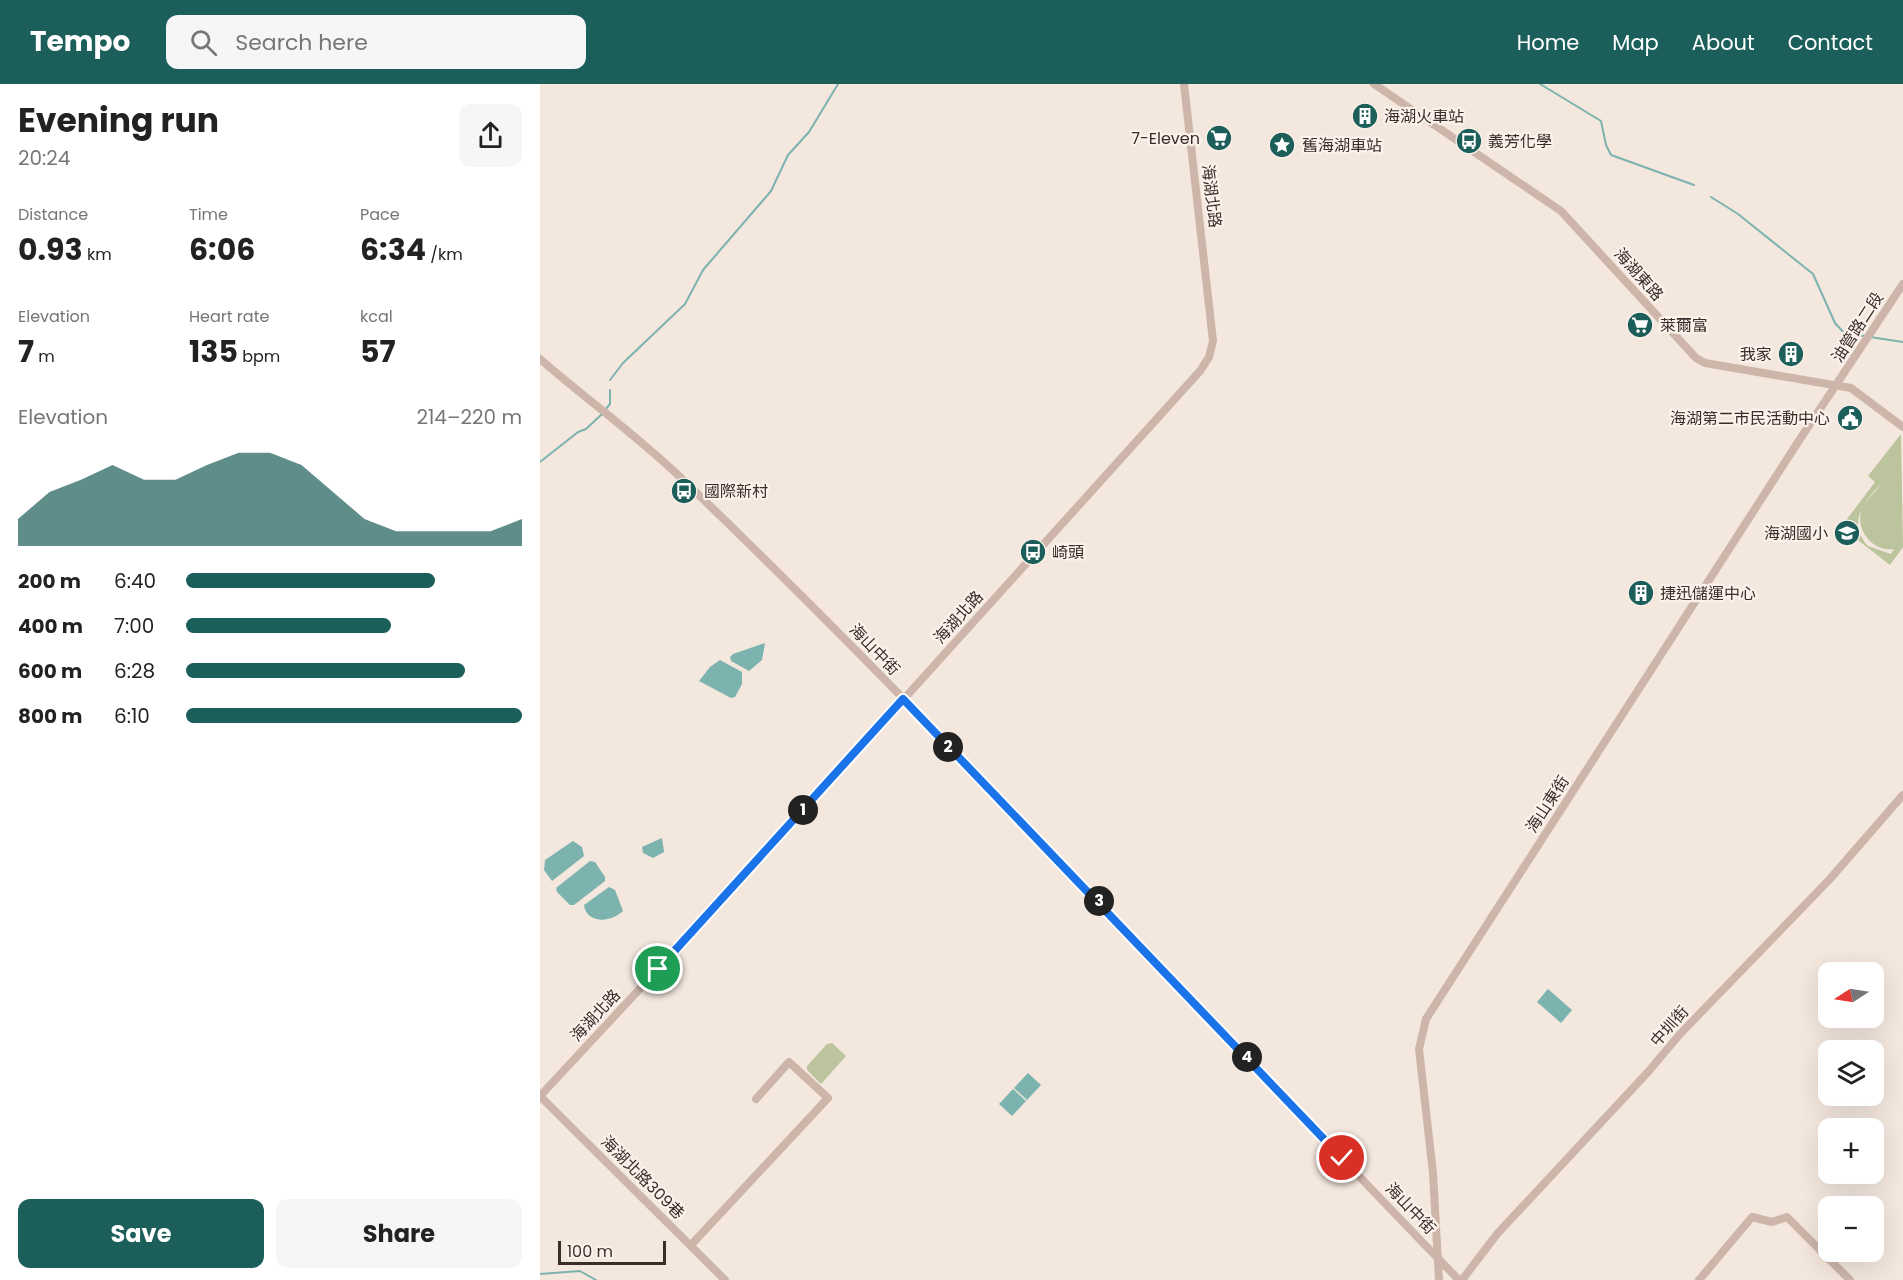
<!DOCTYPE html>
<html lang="en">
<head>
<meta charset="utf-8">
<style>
	body { margin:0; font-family:Poppins,"Noto Sans TC",sans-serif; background:#f6f6f6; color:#222; height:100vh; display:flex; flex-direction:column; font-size:22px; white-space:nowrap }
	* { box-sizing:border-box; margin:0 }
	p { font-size:20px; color:#767676 }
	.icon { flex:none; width:33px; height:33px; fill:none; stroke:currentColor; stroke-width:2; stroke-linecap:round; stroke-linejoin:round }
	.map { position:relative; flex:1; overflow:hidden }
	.side { display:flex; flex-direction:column; background:#fff; width:540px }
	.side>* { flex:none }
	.needle { width:39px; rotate:258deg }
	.controls { position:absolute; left:1278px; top:878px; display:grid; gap:12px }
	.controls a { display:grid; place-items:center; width:66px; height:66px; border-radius:12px; background:#fff; box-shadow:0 6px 24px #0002; font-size:30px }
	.scale { position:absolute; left:18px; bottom:15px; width:108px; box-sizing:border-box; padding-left:6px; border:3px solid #3a2d29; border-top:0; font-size:16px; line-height:21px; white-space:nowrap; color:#3a2d29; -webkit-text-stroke:4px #fbf2eb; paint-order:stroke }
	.pin { position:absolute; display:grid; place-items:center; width:51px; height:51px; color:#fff; margin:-26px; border:3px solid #fff; border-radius:50%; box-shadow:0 2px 6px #0007 }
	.km { position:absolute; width:30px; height:30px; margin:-15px; border-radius:50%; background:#222; color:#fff; font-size:16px; line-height:30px; text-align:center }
	.round { display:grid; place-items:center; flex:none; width:63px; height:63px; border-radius:12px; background:#f6f6f6 }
	.head { display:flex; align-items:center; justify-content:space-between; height:102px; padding:0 18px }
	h1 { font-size:33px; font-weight:700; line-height:45px }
	.stats { display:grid; grid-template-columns:repeat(3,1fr); gap:9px; height:102px; padding:6px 18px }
	.stats div { display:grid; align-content:center }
	.stats b { font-size:30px; font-weight:700 }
	.stats small { font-size:16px; font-weight:400 }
	.stats p { font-size:16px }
	.chart { height:168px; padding:12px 18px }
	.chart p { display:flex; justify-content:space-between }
	.chart svg { width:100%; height:108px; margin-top:6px; fill:#1c5e5a; opacity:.7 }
	.action { display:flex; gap:12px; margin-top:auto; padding:12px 18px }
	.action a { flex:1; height:69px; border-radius:12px; background:#1c5e5a; color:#fff; font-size:24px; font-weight:700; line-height:69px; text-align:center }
	.action a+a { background:#f6f6f6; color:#222 }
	ul { padding:0 18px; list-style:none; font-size:20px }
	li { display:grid; grid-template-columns:96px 72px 1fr; align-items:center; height:45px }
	li i { height:15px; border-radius:8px; background:#1c5e5a }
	header { display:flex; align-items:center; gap:36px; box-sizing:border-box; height:84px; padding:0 30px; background:#1c5e5a; color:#fff }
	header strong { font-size:28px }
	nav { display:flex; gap:33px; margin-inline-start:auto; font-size:21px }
	.search { width:420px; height:54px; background:#f6f6f6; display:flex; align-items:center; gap:15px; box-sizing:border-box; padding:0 21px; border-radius:12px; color:#767676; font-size:22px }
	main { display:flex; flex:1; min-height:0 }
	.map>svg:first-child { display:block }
	.green { fill:#bcc49d; fill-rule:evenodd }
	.water { fill:#7cb3ae }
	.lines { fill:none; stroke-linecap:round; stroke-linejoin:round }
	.stream { stroke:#7cb3ae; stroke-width:2 }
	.minor { stroke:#cdb5a9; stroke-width:8 }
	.route-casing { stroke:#fff; stroke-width:12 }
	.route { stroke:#1a73e8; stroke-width:8 }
	.labels { text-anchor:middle; stroke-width:4.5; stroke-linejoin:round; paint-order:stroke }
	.poi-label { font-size:16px; fill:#3a2d29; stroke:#fbf2eb; text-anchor:start }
	.street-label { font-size:16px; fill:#3a2d29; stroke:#fbf2eb }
</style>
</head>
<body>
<header>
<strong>Tempo</strong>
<div class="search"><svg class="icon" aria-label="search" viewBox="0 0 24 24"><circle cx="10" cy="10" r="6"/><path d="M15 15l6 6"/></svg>Search here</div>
<nav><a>Home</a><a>Map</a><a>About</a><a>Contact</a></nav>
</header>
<main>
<section class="side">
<div class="head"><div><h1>Evening run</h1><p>20:24</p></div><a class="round"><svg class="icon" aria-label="share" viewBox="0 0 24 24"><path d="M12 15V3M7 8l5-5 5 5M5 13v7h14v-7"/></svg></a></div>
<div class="stats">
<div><p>Distance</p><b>0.93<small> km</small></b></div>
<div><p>Time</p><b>6:06</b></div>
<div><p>Pace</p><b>6:34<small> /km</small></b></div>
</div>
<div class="stats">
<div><p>Elevation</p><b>7<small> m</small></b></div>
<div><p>Heart rate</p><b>135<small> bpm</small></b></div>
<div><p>kcal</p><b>57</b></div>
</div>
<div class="chart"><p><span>Elevation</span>214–220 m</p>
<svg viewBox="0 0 160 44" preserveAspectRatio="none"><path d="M0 44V33L10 22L20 17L30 11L40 17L50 17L60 11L70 6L80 6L90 11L100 22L110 33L120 38L130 38L140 38L150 38L160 33V44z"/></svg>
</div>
<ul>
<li><b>200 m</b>6:40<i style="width:74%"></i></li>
<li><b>400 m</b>7:00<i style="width:61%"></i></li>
<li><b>600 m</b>6:28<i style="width:83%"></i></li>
<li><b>800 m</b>6:10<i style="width:100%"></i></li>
</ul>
<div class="action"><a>Save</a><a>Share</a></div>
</section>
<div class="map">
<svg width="1363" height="1196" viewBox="0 0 1363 1196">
	<rect width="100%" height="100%" fill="#f4e7de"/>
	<g class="green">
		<path d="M 1361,350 L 1363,463 L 1350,481 L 1301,443 L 1335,398 L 1328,392 ZM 1341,400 C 1336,408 1324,418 1321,427 C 1316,448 1334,468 1354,465 L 1351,470 L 1328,462 C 1307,439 1323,419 1341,400 Z"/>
		<polygon points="292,959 306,972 281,1000 267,986 267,982 287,960"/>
	</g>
	<g class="water">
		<polygon points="225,559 222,576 209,587 191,577 190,573 193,570"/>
		<polygon points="180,576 202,588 202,600 195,613 191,614 159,597 170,583"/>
		<polygon points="122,754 124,768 113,774 103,769 102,763"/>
		<polygon points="33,757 42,763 44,772 12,797 4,786 5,776"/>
		<polygon points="50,777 55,778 65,793 65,797 34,821 30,821 17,808 16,804"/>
		<path d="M 69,803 L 75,806 L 83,827 C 72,838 47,841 44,821 Z"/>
		<polygon points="1008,905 1032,926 1021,939 997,918"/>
		<polygon points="488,989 501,1001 487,1016 474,1004"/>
		<polygon points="473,1005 486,1017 472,1032 459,1020"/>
	</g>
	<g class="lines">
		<g class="stream">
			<polyline points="1000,0 1061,37 1066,61 1071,71 1154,101"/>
			<polyline points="1171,113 1198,130 1273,190 1295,239 1306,251 1325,252"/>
			<polyline points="1330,253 1363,258"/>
			<polyline points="70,296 83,279 145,220 163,186 231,107 248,71 269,48 298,0"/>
			<polyline points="65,326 70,320 70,306"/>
			<polyline points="0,378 38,348 46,345 62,330"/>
			<polyline points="0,1190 40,1187 56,1196"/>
		</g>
		<g class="minor">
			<polyline points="834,0 1021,127 1156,274 1165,279 1311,304 1363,343"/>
			<path d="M 0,275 C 46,315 96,351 140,393 C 410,651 659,929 919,1196"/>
			<polyline points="0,1012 177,822 660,287 669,273 673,257 644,0"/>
			<polyline points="0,1012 185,1196"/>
			<polyline points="151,1161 288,1014 249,978 216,1015"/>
			<polyline points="899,1196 893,1089 879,965 886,935 1260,355 1363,200"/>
			<polyline points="922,1196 957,1150 1108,988 1140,950 1289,796 1363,711"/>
			<polyline points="1159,1196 1212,1133 1232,1138 1247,1133 1310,1196"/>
		</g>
	</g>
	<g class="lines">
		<g class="route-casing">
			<polyline id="route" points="118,885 363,615 802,1074"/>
		</g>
		<use href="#route" class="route"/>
	</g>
	<defs>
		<g id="building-disc" transform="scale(1.35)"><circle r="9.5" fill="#1c5e5a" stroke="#fbf2eb"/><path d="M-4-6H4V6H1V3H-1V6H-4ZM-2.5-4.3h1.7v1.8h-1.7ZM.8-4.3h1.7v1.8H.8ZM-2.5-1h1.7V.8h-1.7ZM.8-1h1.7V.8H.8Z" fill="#fff"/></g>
		<g id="supermarket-disc" transform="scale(1.35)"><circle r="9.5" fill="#1c5e5a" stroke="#fbf2eb"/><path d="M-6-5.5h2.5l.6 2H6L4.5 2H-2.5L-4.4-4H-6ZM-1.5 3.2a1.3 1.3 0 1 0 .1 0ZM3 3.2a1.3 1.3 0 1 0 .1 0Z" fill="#fff"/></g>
		<g id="bus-disc" transform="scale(1.35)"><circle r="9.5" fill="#1c5e5a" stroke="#fbf2eb"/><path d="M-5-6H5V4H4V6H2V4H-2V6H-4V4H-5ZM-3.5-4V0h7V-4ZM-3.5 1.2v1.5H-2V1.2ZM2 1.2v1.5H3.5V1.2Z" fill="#fff"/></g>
		<g id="sight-disc" transform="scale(1.35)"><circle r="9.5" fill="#1c5e5a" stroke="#fbf2eb"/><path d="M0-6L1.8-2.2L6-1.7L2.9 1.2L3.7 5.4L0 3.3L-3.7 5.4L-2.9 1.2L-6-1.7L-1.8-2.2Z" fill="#fff"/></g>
		<g id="civic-disc" transform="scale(1.35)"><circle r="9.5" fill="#1c5e5a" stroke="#fbf2eb"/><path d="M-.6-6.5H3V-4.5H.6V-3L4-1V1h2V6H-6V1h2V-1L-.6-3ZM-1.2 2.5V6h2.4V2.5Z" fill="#fff"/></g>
		<g id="school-disc" transform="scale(1.35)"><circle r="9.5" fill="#1c5e5a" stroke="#fbf2eb"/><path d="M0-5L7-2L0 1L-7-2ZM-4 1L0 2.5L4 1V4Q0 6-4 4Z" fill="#fff"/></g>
	</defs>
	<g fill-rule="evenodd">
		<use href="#building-disc" x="825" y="32"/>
		<use href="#supermarket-disc" x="679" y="54"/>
		<use href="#bus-disc" x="929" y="57"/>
		<use href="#sight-disc" x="742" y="61"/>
		<use href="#supermarket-disc" x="1100" y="241"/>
		<use href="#building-disc" x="1251" y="270"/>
		<use href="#civic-disc" x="1310" y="334"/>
		<use href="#bus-disc" x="144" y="407"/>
		<use href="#school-disc" x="1307" y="449"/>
		<use href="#bus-disc" x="493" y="468"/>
		<use href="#building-disc" x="1101" y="509"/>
	</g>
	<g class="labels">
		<g class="poi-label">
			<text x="844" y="38">海湖火車站</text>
			<text x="660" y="60" text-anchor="end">7-Eleven</text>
			<text x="948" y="63">義芳化學</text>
			<text x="762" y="67">舊海湖車站</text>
			<text x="1120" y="247">萊爾富</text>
			<text x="1232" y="276" text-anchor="end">我家</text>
			<text x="1290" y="340" text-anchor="end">海湖第二市民活動中心</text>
			<text x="164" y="413">國際新村</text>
			<text x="1288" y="455" text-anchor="end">海湖國小</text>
			<text x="512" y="474">崎頭</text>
			<text x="1120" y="515">捷迅儲運中心</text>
		</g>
		<g class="street-label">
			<text transform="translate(672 112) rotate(83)" y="6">海湖北路</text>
			<text transform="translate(1099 190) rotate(48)" y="6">海湖東路</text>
			<text transform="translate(1317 243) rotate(-57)" y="6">油管路二段</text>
			<text transform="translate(418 533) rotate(-48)" y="6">海湖北路</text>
			<text transform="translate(335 565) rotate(46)" y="6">海山中街</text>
			<text transform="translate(1007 720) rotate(-57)" y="6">海山東街</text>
			<text transform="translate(55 931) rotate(-47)" y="6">海湖北路</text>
			<text transform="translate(1129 942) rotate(-48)" y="6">中圳街</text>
			<text transform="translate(103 1093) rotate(45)" y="6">海湖北路309巷</text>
			<text transform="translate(871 1124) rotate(46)" y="6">海山中街</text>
		</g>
	</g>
</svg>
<div class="controls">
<a><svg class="needle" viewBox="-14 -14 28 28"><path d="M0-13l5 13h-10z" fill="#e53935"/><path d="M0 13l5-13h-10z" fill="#767676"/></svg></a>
<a><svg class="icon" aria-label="layers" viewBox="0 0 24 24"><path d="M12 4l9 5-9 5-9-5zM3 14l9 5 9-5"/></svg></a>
<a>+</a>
<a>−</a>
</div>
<div class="scale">100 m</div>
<div class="pin" style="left:118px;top:885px;background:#1e9e55"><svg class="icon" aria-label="arrive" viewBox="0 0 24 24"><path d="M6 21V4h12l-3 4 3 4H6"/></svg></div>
<div class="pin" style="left:802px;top:1074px;background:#d93025"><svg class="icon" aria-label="check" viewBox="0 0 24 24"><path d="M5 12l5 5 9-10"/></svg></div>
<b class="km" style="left:263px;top:726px">1</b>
<b class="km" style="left:408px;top:663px">2</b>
<b class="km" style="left:559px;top:817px">3</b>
<b class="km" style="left:707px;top:973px">4</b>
</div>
</main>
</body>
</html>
